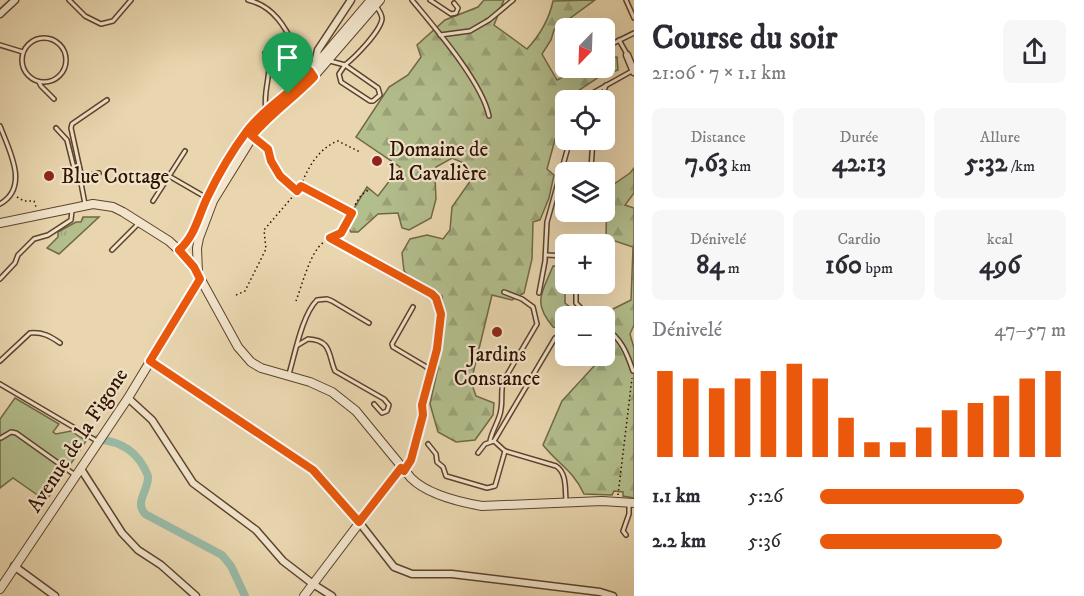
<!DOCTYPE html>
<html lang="fr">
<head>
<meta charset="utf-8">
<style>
	body { margin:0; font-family:"IM FELL DW Pica",serif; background:#f7f7f7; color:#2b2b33; height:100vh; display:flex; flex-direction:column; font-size:22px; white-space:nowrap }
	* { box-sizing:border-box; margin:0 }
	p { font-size:20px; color:#7c7c81 }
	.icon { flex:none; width:33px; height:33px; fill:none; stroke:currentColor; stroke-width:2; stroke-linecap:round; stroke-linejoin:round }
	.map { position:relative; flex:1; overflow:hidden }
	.drawer { display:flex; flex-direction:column; background:#fff; width:450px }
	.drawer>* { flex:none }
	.needle { width:39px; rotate:203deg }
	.tools { position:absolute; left:555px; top:18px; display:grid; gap:12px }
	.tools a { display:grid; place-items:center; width:60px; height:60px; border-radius:9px; background:#fff; box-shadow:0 6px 24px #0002; font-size:30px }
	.pin { position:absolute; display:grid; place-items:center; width:51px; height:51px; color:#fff; margin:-62px -26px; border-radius:50% 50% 50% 0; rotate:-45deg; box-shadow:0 0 6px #0007 }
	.pin .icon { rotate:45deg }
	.round { display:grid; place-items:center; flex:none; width:63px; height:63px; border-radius:9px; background:#f7f7f7 }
	.summary { display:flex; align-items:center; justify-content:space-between; height:102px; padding:0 18px }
	h1 { font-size:33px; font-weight:800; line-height:45px }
	.stats { display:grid; grid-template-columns:repeat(3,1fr); gap:9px; height:102px; padding:6px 18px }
	.stats div { display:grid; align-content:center; border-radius:9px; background:#f7f7f7; text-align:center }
	.stats b { font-size:26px; font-weight:800 }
	.stats small { font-size:16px; font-weight:400 }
	.stats p { font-size:16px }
	.chart { height:168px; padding:12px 18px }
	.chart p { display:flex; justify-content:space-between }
	.chart svg { width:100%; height:108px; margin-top:6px; stroke:#ea580c; stroke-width:6 }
	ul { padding:0 18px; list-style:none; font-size:20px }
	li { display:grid; grid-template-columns:96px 72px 1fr; align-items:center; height:45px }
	li i { height:15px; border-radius:8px; background:#ea580c }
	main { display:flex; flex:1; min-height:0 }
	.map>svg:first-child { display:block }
	.grass { fill:#b3be8d; stroke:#706846; stroke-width:1.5 }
	.forest { fill:url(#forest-firs); stroke:#706846; stroke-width:1.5 }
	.park { fill:url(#park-tufts); stroke:#706846; stroke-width:1.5 }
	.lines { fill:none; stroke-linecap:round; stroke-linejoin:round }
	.canal { stroke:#99baa6; stroke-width:8 }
	.service-casing { stroke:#5d422c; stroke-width:6 }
	.minor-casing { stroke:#5d422c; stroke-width:9 }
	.tertiary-casing { stroke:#5d422c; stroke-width:10 }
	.path { stroke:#2e1100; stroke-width:1.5; stroke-dasharray:1.5 3; stroke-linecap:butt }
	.service { stroke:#f1e4cb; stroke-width:3 }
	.minor { stroke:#f1e4cb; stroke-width:6 }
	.tertiary { stroke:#f1e4cb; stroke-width:8 }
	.route-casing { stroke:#fff; stroke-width:12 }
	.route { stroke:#ea580c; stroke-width:8 }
	.poi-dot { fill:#8f2418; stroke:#f1e4cb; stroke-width:2 }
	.labels { text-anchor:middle; stroke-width:4.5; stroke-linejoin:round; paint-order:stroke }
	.poi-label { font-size:21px; fill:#2e1100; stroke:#f1e4cb; text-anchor:start }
	.street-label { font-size:21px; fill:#2e1100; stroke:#f1e4cb }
</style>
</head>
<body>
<main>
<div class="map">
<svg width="634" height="596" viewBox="0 0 634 596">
	<defs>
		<pattern id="forest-firs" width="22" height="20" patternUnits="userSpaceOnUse" patternTransform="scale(1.5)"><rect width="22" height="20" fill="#b3be8d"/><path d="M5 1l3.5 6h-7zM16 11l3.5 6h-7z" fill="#9aa278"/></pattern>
		<pattern id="park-tufts" width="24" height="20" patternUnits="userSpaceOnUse" patternTransform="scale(1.5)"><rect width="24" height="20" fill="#b3be8d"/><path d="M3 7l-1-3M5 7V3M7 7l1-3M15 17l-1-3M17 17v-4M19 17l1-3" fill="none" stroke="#9aa278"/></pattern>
	</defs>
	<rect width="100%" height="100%" fill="#e9d6af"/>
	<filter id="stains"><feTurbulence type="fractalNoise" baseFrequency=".00333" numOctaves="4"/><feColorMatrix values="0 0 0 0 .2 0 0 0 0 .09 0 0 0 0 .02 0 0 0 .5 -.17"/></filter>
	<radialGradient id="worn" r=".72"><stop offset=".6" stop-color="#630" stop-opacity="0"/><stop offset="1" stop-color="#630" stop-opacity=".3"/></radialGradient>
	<polygon class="grass" points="15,398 59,424 53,432 56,434 71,431 86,441 46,501 13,478 0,488 0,419"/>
	<g class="forest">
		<path d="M 484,0 L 504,0 L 494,25 L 527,49 C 540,35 549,20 553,1 L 595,0 L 554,30 L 551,40 L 542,54 L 557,80 L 581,68 L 604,68 L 605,58 L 617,57 L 618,70 L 599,77 L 575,93 L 574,100 L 566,100 L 565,112 L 562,114 L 547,169 L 554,175 L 549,198 L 540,220 L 533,222 L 532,259 L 524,293 L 512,300 L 492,295 L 471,382 L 476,396 L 494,403 L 493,415 L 475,440 L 456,442 L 438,432 L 430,404 L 437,372 L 444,320 L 442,296 L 414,281 L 404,271 L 402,253 L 410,239 L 427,235 L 443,239 L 450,230 L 452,207 L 471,180 L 464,163 L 452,158 L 436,167 L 435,176 L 436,199 L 431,218 L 409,230 L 402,228 L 398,213 L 378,214 L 358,232 L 351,232 L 345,223 L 367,187 L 378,196 L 400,167 L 356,137 L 389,87 L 408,75 L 421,57 L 417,45 L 445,20 L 478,7 Z"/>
		<path d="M 634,168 L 634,193 L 625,205 L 634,208 L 634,325 L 630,334 L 634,348 L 634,498 L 623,496 L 623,492 L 614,491 L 612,495 L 584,494 C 572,469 559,465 543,445 L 562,401 L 596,364 L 597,356 L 604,356 L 604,316 L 599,316 L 631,300 L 633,247 L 606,238 L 607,189 L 630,173 Z"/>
		<path d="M 553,266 L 565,267 L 565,303 L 582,316 L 566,316 L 565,329 L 553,327 C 532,302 542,293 553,266 Z"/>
	</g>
	<polygon class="park" points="83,217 99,217 59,254 47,248 58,237 58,232 76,222 81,222"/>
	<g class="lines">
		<path class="canal" d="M 97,439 C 122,442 138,451 148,476 C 149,491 134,501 145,514 L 222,555 L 231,566 L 245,596"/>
		<g class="service-casing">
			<g id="service">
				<polyline points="69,0 85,16 101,24 113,21 131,0"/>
				<path d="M 248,0 C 283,8 291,44 309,71"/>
				<path d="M 412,0 C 435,28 482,82 489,116"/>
				<polyline points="430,0 451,14 456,13 458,8 454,3"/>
				<polyline points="626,0 634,18"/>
				<polyline points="440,35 470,31 489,20 513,0"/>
				<circle cx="44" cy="60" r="22"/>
				<polyline points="619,40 627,54"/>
				<polyline points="0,45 23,52"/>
				<polyline points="604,48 634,33"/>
				<path d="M 265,53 C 275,69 262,89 266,110"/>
				<path d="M 330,61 L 345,65 C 355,57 380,32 382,19 C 382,14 379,10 376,6"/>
				<polygon points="345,65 378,88 380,95 373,101 370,101 341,82 339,74"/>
				<polyline points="39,82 41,86 54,99"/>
				<polyline points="580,100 632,71"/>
				<polyline points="601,100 606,85"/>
				<path d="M 0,126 C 9,150 30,187 0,204"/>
				<polyline points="56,128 67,140 76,176 80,178 85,204"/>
				<polyline points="253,136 268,149 271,161 280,176 297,191"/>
				<polyline points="591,168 593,140"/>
				<polyline points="99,173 80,178 81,174 71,128 72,124 107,100"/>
				<polyline points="169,176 207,198"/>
				<polyline points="153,201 185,151"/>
				<polyline points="112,250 139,223"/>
				<polyline points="546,255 566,256"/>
				<polyline points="0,279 15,263 18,255 34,239 48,235 71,220 72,210"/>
				<polyline points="576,284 576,303 589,316"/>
				<polyline points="539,293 545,261 547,222 570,140"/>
				<path d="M 604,327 C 621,338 627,353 633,371"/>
				<path d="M 298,345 L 308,339 C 332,340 328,355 335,371 L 384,399 L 389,405 L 387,411 L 382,413 L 374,404"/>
				<path d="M 0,361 L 30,333 C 43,332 50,336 60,343"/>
				<path d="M 289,374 C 295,354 302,315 317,300 L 327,299 L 332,301 L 369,323"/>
				<polyline points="0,384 97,441"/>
				<polyline points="1,438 11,432 16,433 75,475"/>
				<path d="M 490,441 C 492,430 500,420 501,409 C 503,399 500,390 504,380 L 537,324 L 533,307 L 522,299 L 504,292"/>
				<polyline points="494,441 555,338"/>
				<path d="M 428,444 L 436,454 L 437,462 L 443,467 L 446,476 L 487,488 L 495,486 L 505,451 L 556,466 C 567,473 565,489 566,501"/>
				<polyline points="478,453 485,444 494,441 505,451"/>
				<polyline points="405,470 411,460 424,415 422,405 431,374 429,369 425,366 393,347 392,344 413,307"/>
				<polyline points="626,535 623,531 629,514 629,504"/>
			</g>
		</g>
		<g class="minor-casing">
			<g id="minor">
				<polyline points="0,14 15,0"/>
				<polyline points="627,55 634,72"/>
				<polyline points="314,68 318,50 351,0"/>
				<polyline points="150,361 313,470 359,522 394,567 412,574 452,574 600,592 613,596"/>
				<polyline points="128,398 152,420 193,483 256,530 283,561 313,584 332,596"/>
				<polyline points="81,469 122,533 138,550 161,565 196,596"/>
				<polyline points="14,566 55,596"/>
			</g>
		</g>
		<g class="tertiary-casing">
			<g id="tertiary">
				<path d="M 0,223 L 93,204 L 113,207 L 123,212 L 169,241 L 185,256 L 194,267 L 238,347 L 251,362 L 261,368 L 310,382 L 332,392 L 356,411 L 411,478 C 428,495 459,502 482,506 L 602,501 L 634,503"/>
				<polyline points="179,250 192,236 207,198 246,132 266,110 298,86 371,0"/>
				<polyline points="198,273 197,248 199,238 213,201 253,136 270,116 303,89 380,0"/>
				<polyline points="0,589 128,398 200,279"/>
				<polyline points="304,596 401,468"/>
			</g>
		</g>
		<g class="path">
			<polyline points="17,197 24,201 34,201 36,207"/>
			<path d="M 352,213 L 301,186 C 307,168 320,147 338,141 L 360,152"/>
			<path d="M 330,238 L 432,294 C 448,310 438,344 433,364"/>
			<polyline points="236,295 245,291 266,249 264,230 294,195"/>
			<path d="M 296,301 C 302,285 308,261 318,248 C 324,239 334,239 341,233 C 353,221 352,197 369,190"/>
			<polyline points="618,495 632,378"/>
		</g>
		<use href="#service" class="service"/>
		<use href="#minor" class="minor"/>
		<use href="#tertiary" class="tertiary"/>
	</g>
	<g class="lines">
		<g class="route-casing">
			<path id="route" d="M 310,71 L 314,77 C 294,98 270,114 252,136 L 268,149 L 271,161 L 280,176 L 297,191 L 301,186 L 352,213 L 341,233 L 330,238 L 432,294 L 436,298 L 441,314 L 437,349 L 422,405 L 423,415 L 411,460 L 404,471 L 401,468 L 359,522 L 313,470 L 150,361 L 200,279 L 194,267 L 179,250 C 195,236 198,217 207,198 C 218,175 232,151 247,131 C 265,107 291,94 310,71 Z"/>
		</g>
		<use href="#route" class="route"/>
	</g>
	<g class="poi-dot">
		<circle cx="377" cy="161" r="6"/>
		<circle cx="49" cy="176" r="6"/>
		<circle cx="497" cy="332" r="6"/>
	</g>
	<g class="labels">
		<g class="poi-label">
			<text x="389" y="156">Domaine de<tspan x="389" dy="24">la Cavalière</tspan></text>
			<text x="61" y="183">Blue Cottage</text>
			<text x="497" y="361" text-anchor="middle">Jardins<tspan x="497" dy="24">Constance</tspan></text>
		</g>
		<g class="street-label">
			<text transform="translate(77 440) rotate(-57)" y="7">Avenue de la Figone</text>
		</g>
	</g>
	<rect width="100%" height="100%" filter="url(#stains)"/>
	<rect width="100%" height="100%" fill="url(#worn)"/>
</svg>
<div class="tools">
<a><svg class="needle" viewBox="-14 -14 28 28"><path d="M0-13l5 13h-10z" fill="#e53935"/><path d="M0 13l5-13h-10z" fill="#7c7c81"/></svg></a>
<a><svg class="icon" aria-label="locate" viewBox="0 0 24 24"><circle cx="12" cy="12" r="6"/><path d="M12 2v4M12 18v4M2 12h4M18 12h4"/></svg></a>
<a><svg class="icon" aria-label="layers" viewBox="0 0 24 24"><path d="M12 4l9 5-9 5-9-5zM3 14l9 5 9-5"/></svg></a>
<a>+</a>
<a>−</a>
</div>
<div class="pin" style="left:288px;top:94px;background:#1e9e55"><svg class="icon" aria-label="arrive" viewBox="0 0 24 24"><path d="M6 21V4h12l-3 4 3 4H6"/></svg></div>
</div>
<section class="drawer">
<div class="summary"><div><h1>Course du soir</h1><p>21:06 · 7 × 1.1 km</p></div><a class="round"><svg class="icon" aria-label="share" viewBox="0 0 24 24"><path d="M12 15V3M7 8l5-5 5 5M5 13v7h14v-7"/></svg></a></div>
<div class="stats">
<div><p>Distance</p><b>7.63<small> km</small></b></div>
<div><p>Durée</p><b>42:13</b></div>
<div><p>Allure</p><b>5:32<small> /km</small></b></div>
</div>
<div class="stats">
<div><p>Dénivelé</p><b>84<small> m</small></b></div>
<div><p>Cardio</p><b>160<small> bpm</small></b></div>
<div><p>kcal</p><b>496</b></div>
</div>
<div class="chart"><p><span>Dénivelé</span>47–57 m</p>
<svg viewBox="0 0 160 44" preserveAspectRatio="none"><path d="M5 44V9M15 44V12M25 44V16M35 44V12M45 44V9M55 44V6M65 44V12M75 44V28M85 44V38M95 44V38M105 44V32M115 44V25M125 44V22M135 44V19M145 44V12M155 44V9"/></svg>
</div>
<ul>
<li><b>1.1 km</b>5:26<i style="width:83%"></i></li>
<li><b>2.2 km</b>5:36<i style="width:74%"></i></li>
</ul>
</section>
</main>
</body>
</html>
